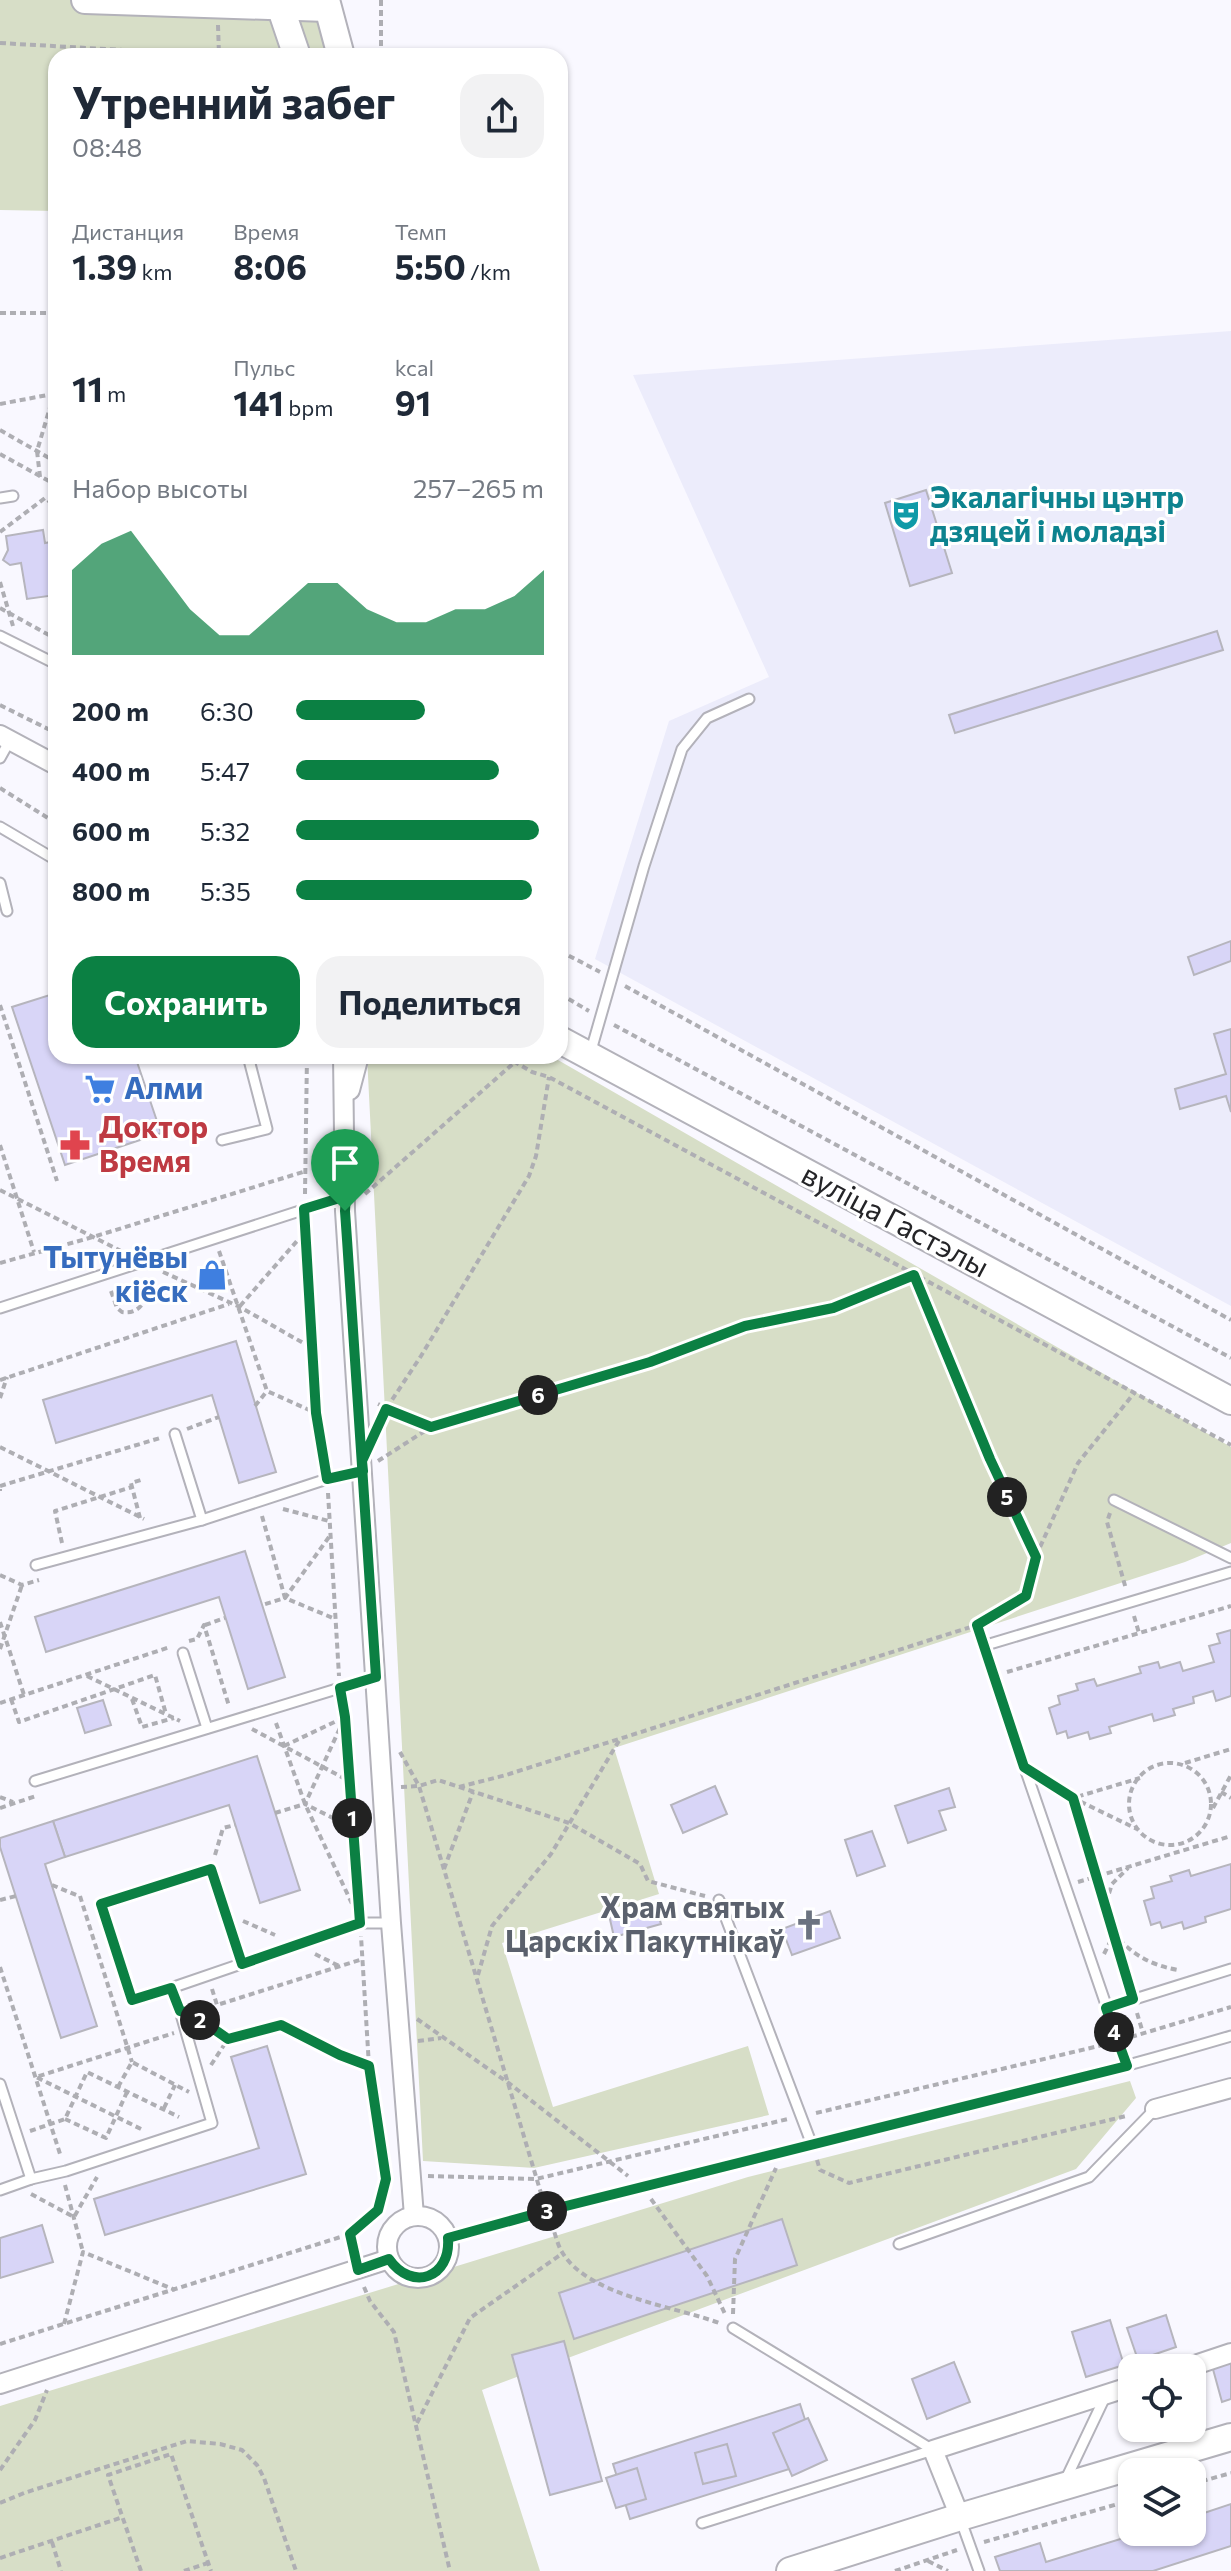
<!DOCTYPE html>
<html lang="ru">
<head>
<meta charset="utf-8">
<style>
	body { margin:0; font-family:Commissioner,sans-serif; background:#f2f2f3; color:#1f2937; height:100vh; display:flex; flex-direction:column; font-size:30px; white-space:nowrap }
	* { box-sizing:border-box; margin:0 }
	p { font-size:26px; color:#747a83 }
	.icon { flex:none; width:44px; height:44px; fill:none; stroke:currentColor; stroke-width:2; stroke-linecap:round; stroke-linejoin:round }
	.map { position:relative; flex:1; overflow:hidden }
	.side { position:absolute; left:48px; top:48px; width:520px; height:1016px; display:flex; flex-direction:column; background:#fff; border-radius:24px; box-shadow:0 2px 6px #0004 }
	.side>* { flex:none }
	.buttons { position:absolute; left:1118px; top:2354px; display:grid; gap:16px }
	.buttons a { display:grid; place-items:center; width:88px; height:88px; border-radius:16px; background:#fff; box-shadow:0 2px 6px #0004; font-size:40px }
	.pin { position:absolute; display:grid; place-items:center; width:68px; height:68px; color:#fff; margin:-82px -34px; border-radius:50% 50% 50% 0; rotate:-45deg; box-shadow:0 0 8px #0007 }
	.pin .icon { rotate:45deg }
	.km { position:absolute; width:40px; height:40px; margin:-20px; border-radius:50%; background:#222; color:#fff; font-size:22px; line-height:40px; text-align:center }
	.round { display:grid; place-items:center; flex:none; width:84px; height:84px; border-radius:24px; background:#f2f2f3 }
	.summary { display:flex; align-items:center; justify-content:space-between; height:136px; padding:0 24px }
	h1 { font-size:44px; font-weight:700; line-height:60px }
	.stats { display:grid; grid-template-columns:repeat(3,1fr); gap:12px; height:136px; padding:8px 24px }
	.stats div { display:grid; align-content:center }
	.stats b { font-size:34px; font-weight:700 }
	.stats small { font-size:22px; font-weight:400 }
	.stats p { font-size:22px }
	.chart { height:224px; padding:16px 24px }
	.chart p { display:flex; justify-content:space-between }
	.chart svg { width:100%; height:144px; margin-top:8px; fill:#0b8043; opacity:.7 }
	.button { display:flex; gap:16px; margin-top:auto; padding:16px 24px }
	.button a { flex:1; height:92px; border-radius:24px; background:#0b8043; color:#fff; font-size:32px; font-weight:700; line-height:92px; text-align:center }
	.button a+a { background:#f2f2f3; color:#1f2937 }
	ul { padding:0 24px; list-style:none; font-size:26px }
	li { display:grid; grid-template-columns:128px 96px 1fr; align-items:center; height:60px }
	li i { height:20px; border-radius:10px; background:#0b8043 }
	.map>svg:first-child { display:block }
	.built { fill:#ececfb }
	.green { fill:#d7dec7 }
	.building { fill:#d8d5f7; stroke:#b6b5bd; stroke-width:2 }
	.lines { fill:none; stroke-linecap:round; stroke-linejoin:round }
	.lane-casing { stroke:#b3b2ba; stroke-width:13 }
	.street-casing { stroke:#b3b2ba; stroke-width:22 }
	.secondary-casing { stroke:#b3b2ba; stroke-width:30 }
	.path { stroke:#aeaeb3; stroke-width:4; stroke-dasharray:6 4; stroke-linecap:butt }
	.lane { stroke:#fff; stroke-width:9 }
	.street { stroke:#fff; stroke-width:18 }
	.secondary { stroke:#fff; stroke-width:26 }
	.route-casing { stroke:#fff; stroke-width:16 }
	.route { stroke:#0b8043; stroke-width:10 }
	.labels { text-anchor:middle; stroke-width:6; stroke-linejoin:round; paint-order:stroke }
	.culture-label { font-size:30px; font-weight:bold; fill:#0d838f; stroke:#fff; text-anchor:start }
	.shop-label { font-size:30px; font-weight:bold; fill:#366cbe; stroke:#fff; text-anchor:start }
	.health-label { font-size:30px; font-weight:bold; fill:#be3a42; stroke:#fff; text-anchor:start }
	.street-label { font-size:30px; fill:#242427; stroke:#fff }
	.worship-label { font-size:30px; font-weight:bold; fill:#5b616d; stroke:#fff; text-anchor:end }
</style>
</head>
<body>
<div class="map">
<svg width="1231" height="2571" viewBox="0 0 1231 2571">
	<rect width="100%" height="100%" fill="#f9f8ff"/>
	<polygon class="built" points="1231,331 1231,1306 595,959 669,721 769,677 633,375"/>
	<g class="green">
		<polygon points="0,0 212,0 341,14 350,56 56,56 56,211 0,210"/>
		<polygon points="367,1056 551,1056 1231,1447 1231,1543 1185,1562 614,1748 659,1894 502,1943 553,2107 748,2046 769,2115 534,2168 423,2161"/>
		<polygon points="1130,2081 1136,2098 1076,2169 482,2390 540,2571 0,2571 0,2406 748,2177"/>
	</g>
	<g class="building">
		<polygon points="926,490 952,573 910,586 885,503"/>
		<polygon points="43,530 45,543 56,541 56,595 27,599 21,563 10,565 3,560 8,550 6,536"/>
		<polygon points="1217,631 1223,650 955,733 949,715"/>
		<polygon points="1231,941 1231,961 1194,975 1188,957"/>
		<polygon points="56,993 56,1056 135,1056 161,1133 65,1165 12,1007"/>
		<polygon points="1231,1029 1231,1112 1226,1096 1180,1109 1175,1089 1226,1074 1214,1034"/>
		<polygon points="236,1341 276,1472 239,1483 212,1395 56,1443 43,1400"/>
		<polygon points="245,1551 285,1677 248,1689 219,1597 46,1652 35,1617"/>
		<polygon points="1231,1630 1231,1696 1216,1701 1213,1691 1193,1697 1194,1703 1173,1709 1175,1715 1154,1721 1152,1714 1109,1727 1111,1733 1090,1739 1088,1732 1068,1738 1066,1731 1057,1734 1049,1708 1060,1704 1058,1696 1078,1690 1076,1684 1094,1679 1097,1686 1141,1673 1139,1667 1158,1662 1160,1668 1180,1662 1183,1671 1214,1662 1209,1646 1220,1643 1217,1634"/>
		<polygon points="103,1700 111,1725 85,1733 77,1708"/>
		<polygon points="257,1756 300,1890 260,1903 229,1805 65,1857 53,1821"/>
		<polygon points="715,1786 727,1814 683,1833 671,1805"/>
		<polygon points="949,1788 955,1807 939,1811 946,1830 908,1843 895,1806"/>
		<polygon points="53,1821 65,1857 45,1864 97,2026 61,2038 0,1847 0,1838"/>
		<polygon points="872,1831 885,1866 857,1876 845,1840"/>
		<polygon points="1231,1864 1231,1909 1205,1917 1206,1922 1184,1929 1182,1922 1162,1928 1160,1922 1151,1925 1144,1901 1154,1898 1151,1887 1172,1881 1170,1876 1189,1870 1191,1876"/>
		<polygon points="655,1903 661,1924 614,1937 609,1915"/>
		<polygon points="830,1911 840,1938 792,1955 782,1929"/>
		<polygon points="267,2046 306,2174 105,2235 94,2199 259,2148 231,2057"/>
		<polygon points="782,2219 797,2265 574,2339 559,2293"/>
		<polygon points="42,2225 53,2262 0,2278 0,2238"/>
		<polygon points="1166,2315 1176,2347 1138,2360 1127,2328"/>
		<polygon points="1110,2320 1124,2365 1086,2377 1072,2332"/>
		<polygon points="564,2341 602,2481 550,2495 512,2355"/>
		<polygon points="1231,2357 1231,2399 1222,2402 1211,2362"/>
		<polygon points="954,2362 970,2402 927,2419 912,2379"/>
		<polygon points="800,2404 818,2460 630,2519 613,2464"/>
		<polygon points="808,2418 827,2460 792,2476 773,2433"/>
		<polygon points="727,2444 736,2476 703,2484 695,2453"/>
		<polygon points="637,2468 646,2499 616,2508 606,2478"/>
		<polygon points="1231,2504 1231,2546 1153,2571 1000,2571 995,2557 1040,2543 1046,2562 1143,2532 1192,2532 1192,2517"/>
	</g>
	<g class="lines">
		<g class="lane-casing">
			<g id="lane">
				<polyline points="0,498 13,496"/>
				<polyline points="0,636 56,664"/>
				<polyline points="0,758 10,740"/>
				<polyline points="0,827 56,860"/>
				<polyline points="0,883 7,911"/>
				<polyline points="590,1054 644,866 682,749 707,718 749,699"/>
				<polyline points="222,1140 267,1129 248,1056"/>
				<polyline points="0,1308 346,1196"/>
				<polyline points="175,1434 202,1520"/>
				<polyline points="1114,1500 1231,1558"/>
				<polyline points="36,1565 202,1520 327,1479 363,1471"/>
				<polyline points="183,1653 207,1728"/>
				<polyline points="35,1781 376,1677"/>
				<polyline points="719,1900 812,2145"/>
				<polyline points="171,1988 132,2000 101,1904 211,1869 242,1964"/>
				<polyline points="1106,2008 1231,1969"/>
				<polyline points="1127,2066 983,1646 1231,1572"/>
				<polyline points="0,2084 31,2179"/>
				<polyline points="0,2190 31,2179 66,2171 212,2123 180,2011 171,1988 360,1923 391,1923"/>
				<path d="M 448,2238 C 708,2166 972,2112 1231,2036"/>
				<polyline points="899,2244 1089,2177 1155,2109"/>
				<polyline points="733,2328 933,2450"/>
				<polyline points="1065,2481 1105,2397"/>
				<polyline points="960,2518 979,2571"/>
				<polyline points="702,2523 933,2450"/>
			</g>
		</g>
		<g class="street-casing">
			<g id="street">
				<polyline points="0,735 56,765"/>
				<polyline points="343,1056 345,1211 391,1923 414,2216"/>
				<polyline points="350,1090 359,1056"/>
				<polyline points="1155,2109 1231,2088"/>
				<circle cx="418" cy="2247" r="31"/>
				<polyline points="1186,2368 1231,2353"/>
				<polyline points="0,2384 389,2259"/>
				<polyline points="960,2517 933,2450 1132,2386"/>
			</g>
		</g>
		<g class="secondary-casing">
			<g id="secondary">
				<polyline points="85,0 327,8"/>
				<polyline points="278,0 297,56"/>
				<polyline points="326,0 341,56"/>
				<polyline points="560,1040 1231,1401"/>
				<polyline points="790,2571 960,2517 1231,2437"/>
			</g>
		</g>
		<g class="path">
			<polyline points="381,0 381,54"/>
			<polyline points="218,25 219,55"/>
			<polyline points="0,43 228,56"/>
			<polyline points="361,55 426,51"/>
			<polyline points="0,313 56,313"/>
			<polyline points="0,404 53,394"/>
			<polyline points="0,430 56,462"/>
			<polyline points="0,454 56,485"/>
			<polyline points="40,477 37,451 54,394"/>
			<polyline points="0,532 45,498 56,507"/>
			<polyline points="0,582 13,626"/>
			<polyline points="0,608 56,639"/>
			<polyline points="0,705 56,733"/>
			<polyline points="0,788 56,823"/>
			<polyline points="560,951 600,972"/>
			<polyline points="625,986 1231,1320"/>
			<polyline points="560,994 589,1011"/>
			<polyline points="0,1005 57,1181"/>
			<polyline points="614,1025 1231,1358"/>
			<polyline points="505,1056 532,1072 549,1077 1231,1445"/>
			<polyline points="0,1145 34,1252"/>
			<polyline points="0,1190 123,1252"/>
			<polyline points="305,1194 307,1056"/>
			<polyline points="365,1194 515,1062"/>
			<polyline points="304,1222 316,1413 325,1464"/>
			<polyline points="219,1251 267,1391 316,1413"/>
			<polyline points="0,1263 93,1237 306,1171"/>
			<polyline points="163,1272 240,1307 312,1348"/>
			<path d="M 111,1291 L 117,1308 L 122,1312 C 136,1314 144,1306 147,1293 L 141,1282 L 135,1279"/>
			<polyline points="240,1306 304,1233"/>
			<polyline points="0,1380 229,1304"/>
			<polyline points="0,1398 7,1377"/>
			<polyline points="378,1404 431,1427"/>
			<polyline points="255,1406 267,1391"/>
			<polyline points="378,1426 386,1409 421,1356 529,1176 536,1156 549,1077"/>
			<polyline points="187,1429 219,1417"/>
			<polyline points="0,1447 144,1519"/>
			<polyline points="378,1461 431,1427 650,1362 745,1326 833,1308 914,1275 990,1459 1036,1557 1026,1596 977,1625 980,1634"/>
			<polyline points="0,1486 160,1438"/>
			<polyline points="0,1489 0,1491"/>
			<polyline points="328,1493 339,1676"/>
			<polyline points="283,1509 329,1521"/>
			<polyline points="1110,1513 1107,1522 1126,1589"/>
			<polyline points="262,1516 285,1598 262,1605"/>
			<polyline points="140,1518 131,1483 144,1479"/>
			<polyline points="329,1537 285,1598 333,1618"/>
			<polyline points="62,1543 55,1511 132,1487"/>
			<polyline points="1036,1556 1078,1463 1135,1392"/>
			<polyline points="0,1575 22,1585 39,1580"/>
			<polyline points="1134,1616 1139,1633"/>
			<polyline points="0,1622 24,1695"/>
			<polyline points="205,1625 225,1618"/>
			<polyline points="189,1641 197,1639 204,1625 229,1706"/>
			<polyline points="0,1649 22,1585"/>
			<polyline points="1007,1672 1231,1606"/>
			<polyline points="87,1676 180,1721"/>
			<polyline points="11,1699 19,1722 155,1675 166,1714"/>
			<polyline points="132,1699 142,1727 174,1718"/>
			<polyline points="342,1700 359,1911"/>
			<polyline points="0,1703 170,1647"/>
			<polyline points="276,1723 305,1804 355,1910"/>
			<polyline points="252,1729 349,1781"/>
			<polyline points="284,1746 345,1717 305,1804 353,1828"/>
			<polyline points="400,1752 419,1786 543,2200"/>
			<circle cx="1170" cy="1804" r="41"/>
			<polyline points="1185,1763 1231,1749"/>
			<polyline points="1046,1781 1073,1798 1137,1829"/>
			<polyline points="401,1787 419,1786 438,1780 569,1823 640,1864 648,1881 705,1896"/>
			<polyline points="459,1787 506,1775 977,1625"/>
			<polyline points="1221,1792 1231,1798"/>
			<polyline points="0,1797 13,1802"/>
			<polyline points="0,1808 36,1796"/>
			<polyline points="1213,1808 1231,1775"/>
			<polyline points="275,1813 305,1804"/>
			<polyline points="215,1855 223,1828 235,1825"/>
			<polyline points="444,1869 473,1792"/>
			<polyline points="1078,1882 1231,1836"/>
			<polyline points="52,1885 79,1896"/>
			<polyline points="80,1896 132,2062"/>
			<polyline points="0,1900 16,1896"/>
			<polyline points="1106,1903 1112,1884 1128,1868"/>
			<polyline points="243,1921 275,1935"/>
			<polyline points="315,1954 339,1966"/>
			<path d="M 1104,1954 L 1114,1934 C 1133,1955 1150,1965 1178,1970"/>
			<polyline points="0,1967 61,2157"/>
			<polyline points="478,1975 492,1926 551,1854 620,1739"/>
			<polyline points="1129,1985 1073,1798 1140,1778"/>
			<polyline points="212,1989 217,2005 363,1959"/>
			<polyline points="1137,2013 1143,2033"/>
			<polyline points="197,2017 228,2039 281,2025 340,2055 369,2066"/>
			<polyline points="417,2019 510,2084 628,2176"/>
			<polyline points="1131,2037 1231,2007"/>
			<polyline points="418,2041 441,2038"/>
			<polyline points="211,2065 228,2039"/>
			<polyline points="118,2087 132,2062 189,2092"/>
			<polyline points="164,2108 175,2085"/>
			<polyline points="816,2113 1103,2045"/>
			<polyline points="65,2119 106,2138 127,2092"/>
			<polyline points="141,2129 36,2077 174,2033"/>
			<polyline points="30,2131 65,2119 87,2072 179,2117"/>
			<polyline points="817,2160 820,2170 849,2183 1126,2116"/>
			<polyline points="428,2176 536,2179 788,2119"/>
			<polyline points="65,2185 83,2252"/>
			<polyline points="31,2194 74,2217 97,2177"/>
			<polyline points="651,2199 707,2276 726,2316"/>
			<path d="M 551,2223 C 555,2232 557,2244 562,2252 C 588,2296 674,2306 719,2323"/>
			<polyline points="350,2234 354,2251"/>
			<polyline points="364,2287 370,2301 394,2332 450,2571"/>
			<polyline points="733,2314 735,2259 776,2168"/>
			<polyline points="64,2324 83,2252 175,2290"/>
			<polyline points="0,2344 350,2234 378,2210 386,2179 369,2066 361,1936"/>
			<polyline points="417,2423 470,2318 563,2253"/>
			<polyline points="0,2470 35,2420 47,2390"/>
			<polyline points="1192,2484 1231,2473"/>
			<polyline points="0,2503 24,2493 187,2441 220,2444 242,2450 257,2465 264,2478 296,2571"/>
			<polyline points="52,2542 61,2571"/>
			<polyline points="984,2542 1132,2500"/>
			<polyline points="0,2558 123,2517"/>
			<polyline points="928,2561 948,2571"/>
			<polyline points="141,2571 108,2475 171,2454 211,2571"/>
			<polyline points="184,2571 208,2563"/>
			<polyline points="895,2571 957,2550"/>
		</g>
		<use href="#lane" class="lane"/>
		<use href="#street" class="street"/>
		<use href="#secondary" class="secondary"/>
	</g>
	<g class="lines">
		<g class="route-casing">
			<path id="route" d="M 345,1211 C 356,1366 366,1521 376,1677 L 340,1688 L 345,1717 L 360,1923 L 242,1964 L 211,1869 L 101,1904 L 132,2000 L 171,1988 L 180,2011 L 191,2013 L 228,2039 L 281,2025 L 340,2055 L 369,2066 L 386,2179 L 378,2210 L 350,2234 L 358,2270 L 389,2259 C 412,2292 451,2278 448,2238 L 546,2211 L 1127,2066 L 1106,2008 L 1133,1999 L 1073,1798 L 1024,1767 L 977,1625 L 1026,1596 L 1036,1557 L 990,1459 L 914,1275 L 833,1308 L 745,1326 L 650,1362 L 431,1427 L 386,1409 L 362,1461 L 363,1471 L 327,1479 L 316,1413 L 304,1209 L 346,1196 L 345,1211"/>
		</g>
		<use href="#route" class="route"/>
	</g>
	<defs>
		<g id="theatre-bare" transform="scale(2.4)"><path d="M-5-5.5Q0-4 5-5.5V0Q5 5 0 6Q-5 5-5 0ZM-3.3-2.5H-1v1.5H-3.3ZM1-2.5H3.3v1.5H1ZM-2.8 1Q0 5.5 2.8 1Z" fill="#0f9aa8" stroke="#fff" stroke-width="2.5" paint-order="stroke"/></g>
		<g id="supermarket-bare" transform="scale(2.4)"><path d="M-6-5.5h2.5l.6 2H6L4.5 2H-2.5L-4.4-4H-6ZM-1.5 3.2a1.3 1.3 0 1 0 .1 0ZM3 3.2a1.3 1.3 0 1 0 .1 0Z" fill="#3f7fe0" stroke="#fff" stroke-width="2.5" paint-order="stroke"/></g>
		<g id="pharmacy-bare" transform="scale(2.4)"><path d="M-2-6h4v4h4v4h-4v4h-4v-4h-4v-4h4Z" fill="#e0444e" stroke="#fff" stroke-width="2.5" paint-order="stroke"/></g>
		<g id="shop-bare" transform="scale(2.4)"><path d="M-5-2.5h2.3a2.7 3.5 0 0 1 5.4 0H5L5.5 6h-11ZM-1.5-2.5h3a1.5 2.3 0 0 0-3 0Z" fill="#3f7fe0" stroke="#fff" stroke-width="2.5" paint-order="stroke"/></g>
		<g id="church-bare" transform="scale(2.4)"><path d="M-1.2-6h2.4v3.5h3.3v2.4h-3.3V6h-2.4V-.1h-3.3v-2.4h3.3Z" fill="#6b7280" stroke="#fff" stroke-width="2.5" paint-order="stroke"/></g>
	</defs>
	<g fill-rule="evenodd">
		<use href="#theatre-bare" x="906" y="515"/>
		<use href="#supermarket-bare" x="100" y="1089"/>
		<use href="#pharmacy-bare" x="75" y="1145"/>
		<use href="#shop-bare" x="212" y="1275"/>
		<use href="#church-bare" x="809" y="1925"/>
	</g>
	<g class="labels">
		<g class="culture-label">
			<text x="930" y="508">Экалагічны цэнтр<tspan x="930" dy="34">дзяцей і моладзі</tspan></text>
		</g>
		<g class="shop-label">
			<text x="124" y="1099">Алми</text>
			<text x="188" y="1268" text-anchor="end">Тытунёвы<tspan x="188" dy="34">кіёск</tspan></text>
		</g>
		<g class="health-label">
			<text x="99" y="1138">Доктор<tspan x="99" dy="34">Время</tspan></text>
		</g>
		<g class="street-label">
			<text transform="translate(895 1221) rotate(28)" y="10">вуліца Гастэлы</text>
		</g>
		<g class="worship-label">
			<text x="785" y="1918">Храм святых<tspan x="785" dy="34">Царскіх Пакутнікаў</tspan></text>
		</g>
	</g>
</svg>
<div class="buttons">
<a><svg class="icon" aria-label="locate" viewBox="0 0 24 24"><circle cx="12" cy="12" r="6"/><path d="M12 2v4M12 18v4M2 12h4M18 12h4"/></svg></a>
<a><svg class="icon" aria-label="layers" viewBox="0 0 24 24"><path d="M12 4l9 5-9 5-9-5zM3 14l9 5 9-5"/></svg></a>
</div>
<div class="pin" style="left:345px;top:1211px;background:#1e9e55"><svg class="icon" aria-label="arrive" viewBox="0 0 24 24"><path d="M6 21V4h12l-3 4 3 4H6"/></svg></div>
<b class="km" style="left:352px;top:1818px">1</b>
<b class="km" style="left:200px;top:2020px">2</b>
<b class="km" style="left:547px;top:2211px">3</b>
<b class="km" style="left:1114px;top:2032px">4</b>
<b class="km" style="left:1007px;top:1497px">5</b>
<b class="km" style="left:538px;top:1395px">6</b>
<section class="side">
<div class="summary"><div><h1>Утренний забег</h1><p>08:48</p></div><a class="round"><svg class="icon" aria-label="share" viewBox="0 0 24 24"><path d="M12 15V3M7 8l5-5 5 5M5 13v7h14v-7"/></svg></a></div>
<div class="stats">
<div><p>Дистанция</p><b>1.39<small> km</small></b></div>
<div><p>Время</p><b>8:06</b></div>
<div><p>Темп</p><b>5:50<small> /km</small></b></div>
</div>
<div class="stats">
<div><b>11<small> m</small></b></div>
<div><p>Пульс</p><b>141<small> bpm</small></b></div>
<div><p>kcal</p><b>91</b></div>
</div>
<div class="chart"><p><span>Набор высоты</span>257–265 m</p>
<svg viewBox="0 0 160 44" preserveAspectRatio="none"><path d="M0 44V18L10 10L20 6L30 18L40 30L50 38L60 38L70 30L80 22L90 22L100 30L110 34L120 34L130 30L140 30L150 26L160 18V44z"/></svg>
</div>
<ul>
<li><b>200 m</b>6:30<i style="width:52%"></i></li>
<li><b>400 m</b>5:47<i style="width:82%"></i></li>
<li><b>600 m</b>5:32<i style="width:98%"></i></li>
<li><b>800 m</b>5:35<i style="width:95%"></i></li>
</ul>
<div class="button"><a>Сохранить</a><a>Поделиться</a></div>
</section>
</div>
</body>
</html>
